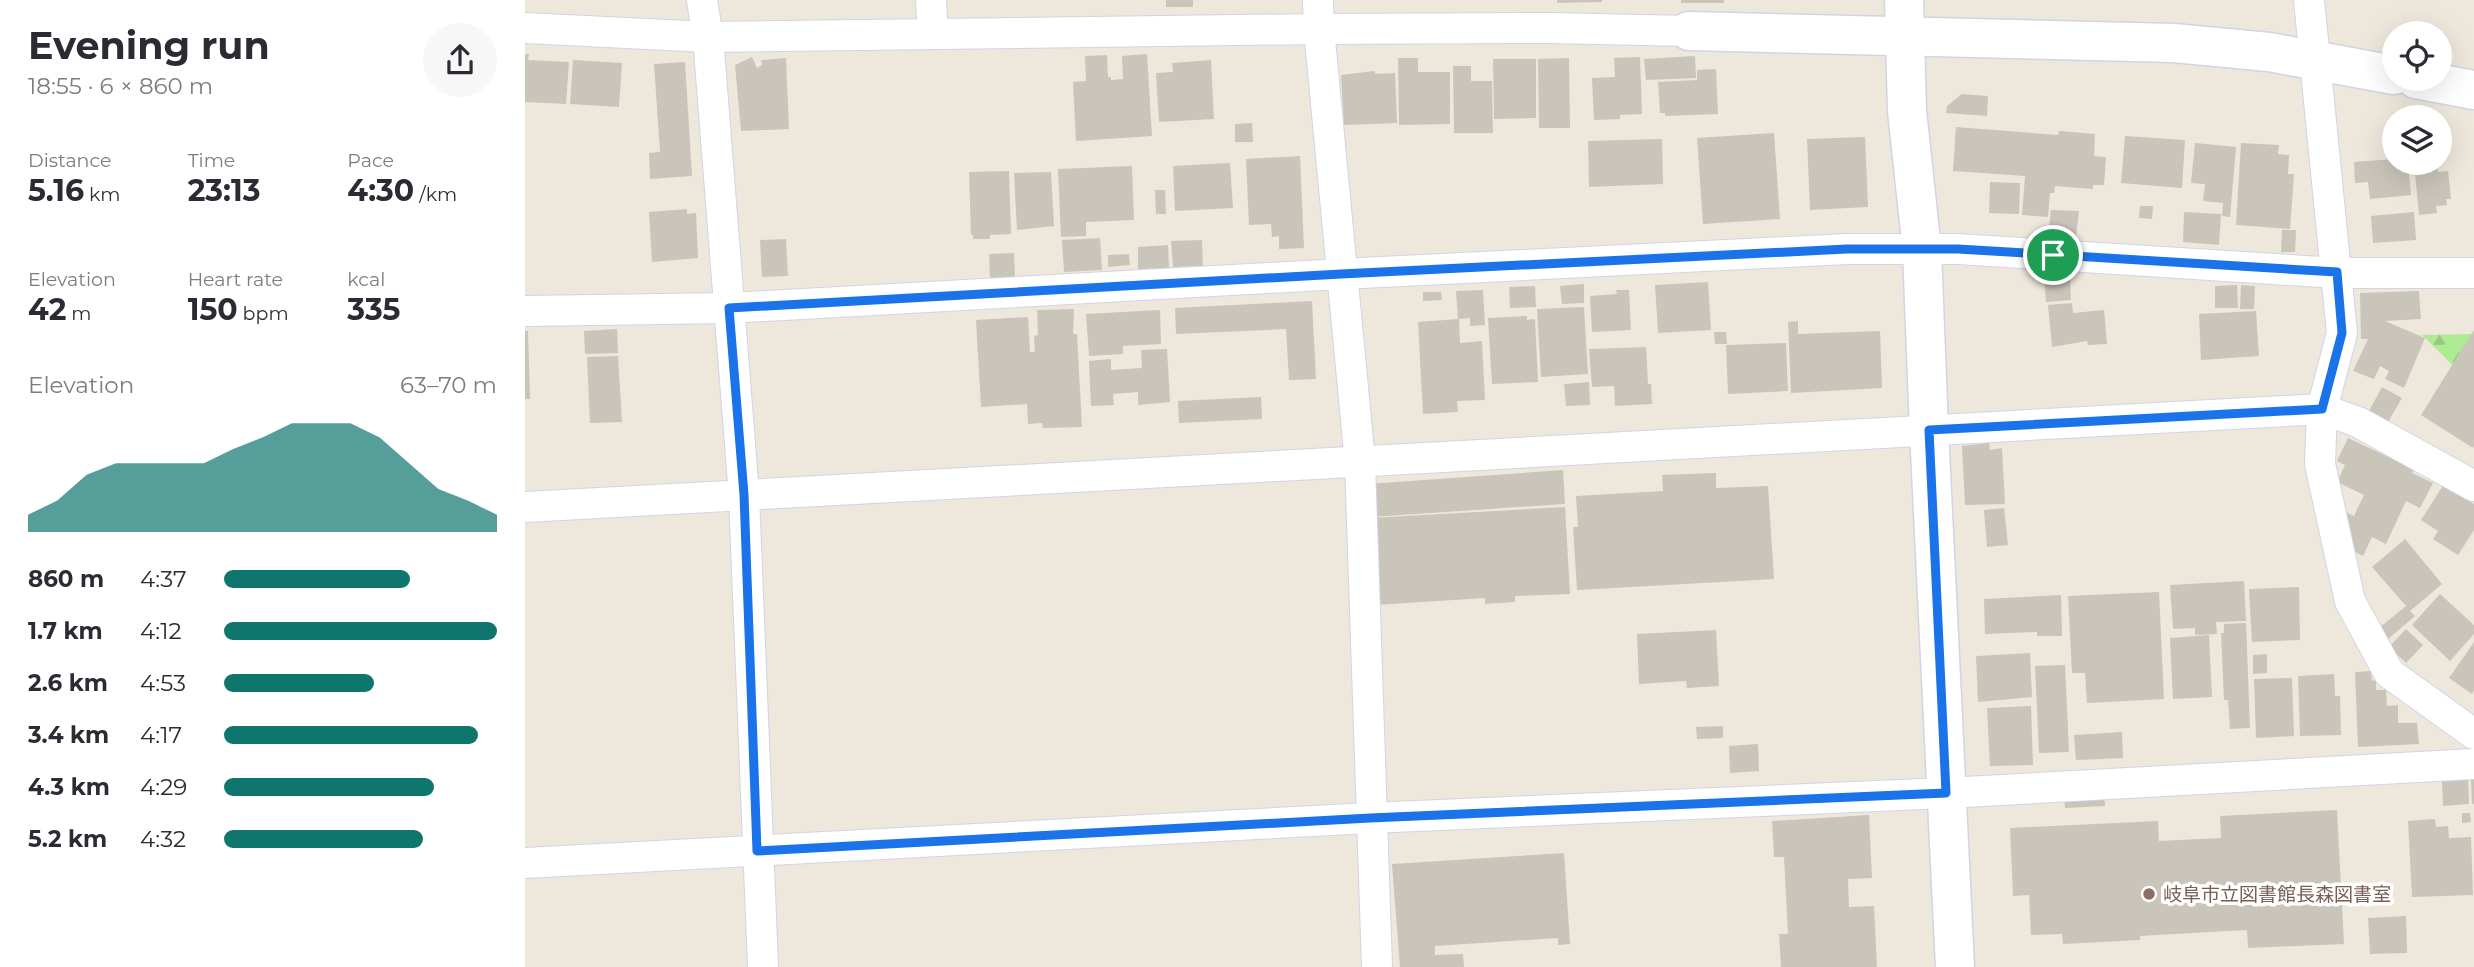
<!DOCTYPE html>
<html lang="en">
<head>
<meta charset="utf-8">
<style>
	body { margin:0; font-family:Montserrat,"Noto Sans JP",sans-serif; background:#f7f7f7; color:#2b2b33; height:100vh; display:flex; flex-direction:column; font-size:26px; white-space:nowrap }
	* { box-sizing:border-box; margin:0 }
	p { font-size:23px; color:#7c7c81 }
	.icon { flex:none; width:38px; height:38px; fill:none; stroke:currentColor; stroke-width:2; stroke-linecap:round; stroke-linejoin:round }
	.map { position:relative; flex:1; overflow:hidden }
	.panel { display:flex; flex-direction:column; background:#fff; width:525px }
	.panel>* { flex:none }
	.controls { position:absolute; left:1857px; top:21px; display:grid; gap:14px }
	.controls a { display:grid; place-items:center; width:70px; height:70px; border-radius:50%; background:#fff; box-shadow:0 7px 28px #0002; font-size:35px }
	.pin { position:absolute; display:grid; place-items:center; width:60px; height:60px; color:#fff; margin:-30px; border:4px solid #fff; border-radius:50%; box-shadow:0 2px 7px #0007 }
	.round { display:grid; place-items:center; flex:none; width:74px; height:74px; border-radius:37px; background:#f7f7f7 }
	.headline { display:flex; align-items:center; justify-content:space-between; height:119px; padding:0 28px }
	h1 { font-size:38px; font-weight:700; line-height:52px }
	.figures { display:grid; grid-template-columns:repeat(3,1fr); gap:10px; height:119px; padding:7px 28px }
	.figures div { display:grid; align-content:center }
	.figures b { font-size:30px; font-weight:700 }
	.figures small { font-size:19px; font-weight:400 }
	.figures p { font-size:19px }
	.chart { height:196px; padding:14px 28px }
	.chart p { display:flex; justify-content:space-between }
	.chart svg { width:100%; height:126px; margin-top:7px; fill:#0f766e; opacity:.7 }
	ul { padding:0 28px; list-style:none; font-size:23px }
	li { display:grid; grid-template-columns:112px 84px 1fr; align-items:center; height:52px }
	li i { height:18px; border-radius:9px; background:#0f766e }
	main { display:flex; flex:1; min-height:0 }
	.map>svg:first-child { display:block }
	.forest { fill:url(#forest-firs) }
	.building { fill:#c9c5ba }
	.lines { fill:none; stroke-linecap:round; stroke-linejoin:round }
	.street-casing { stroke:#d1d4e5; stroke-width:32 }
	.secondary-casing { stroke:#d1d4e5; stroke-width:41 }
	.street { stroke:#fff; stroke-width:30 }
	.secondary { stroke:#fff; stroke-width:38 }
	.route-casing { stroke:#fff; stroke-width:14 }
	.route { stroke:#1a73e8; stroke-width:9 }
	.education-dot { fill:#8d6e63; stroke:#fff; stroke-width:2.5 }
	.labels { text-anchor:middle; stroke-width:7; stroke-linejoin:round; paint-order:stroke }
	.education-label { font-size:19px; fill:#785e54; stroke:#fff; text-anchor:start }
</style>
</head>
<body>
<main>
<section class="panel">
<div class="headline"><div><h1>Evening run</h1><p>18:55 · 6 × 860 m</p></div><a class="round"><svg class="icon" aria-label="share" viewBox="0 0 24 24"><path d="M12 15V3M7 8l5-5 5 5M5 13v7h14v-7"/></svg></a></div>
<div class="figures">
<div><p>Distance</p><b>5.16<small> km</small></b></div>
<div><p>Time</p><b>23:13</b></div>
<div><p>Pace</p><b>4:30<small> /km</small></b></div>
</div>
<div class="figures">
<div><p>Elevation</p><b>42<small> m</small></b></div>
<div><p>Heart rate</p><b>150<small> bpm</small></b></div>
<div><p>kcal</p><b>335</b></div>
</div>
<div class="chart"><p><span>Elevation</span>63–70 m</p>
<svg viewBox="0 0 160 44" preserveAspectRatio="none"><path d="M0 44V38L10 33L20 24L30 20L40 20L50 20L60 20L70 15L80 11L90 6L100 6L110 6L120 11L130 20L140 29L150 33L160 38V44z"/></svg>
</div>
<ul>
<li><b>860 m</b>4:37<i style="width:68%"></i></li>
<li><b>1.7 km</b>4:12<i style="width:100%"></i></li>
<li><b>2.6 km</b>4:53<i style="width:55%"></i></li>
<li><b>3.4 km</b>4:17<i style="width:93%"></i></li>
<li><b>4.3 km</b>4:29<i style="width:77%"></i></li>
<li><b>5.2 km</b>4:32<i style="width:73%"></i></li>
</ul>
</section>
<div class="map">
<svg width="1949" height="967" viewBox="0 0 1949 967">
	<defs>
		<pattern id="forest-firs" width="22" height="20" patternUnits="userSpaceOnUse" patternTransform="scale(1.75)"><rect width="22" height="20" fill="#adea93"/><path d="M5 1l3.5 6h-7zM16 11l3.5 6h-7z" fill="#95c97f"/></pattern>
	</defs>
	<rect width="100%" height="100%" fill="#eee7dc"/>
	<polygon class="forest" points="1949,334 1949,386 1897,335"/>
	<g class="building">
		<rect x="641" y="0" width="27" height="7"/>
		<polygon points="1032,0 1077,0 1077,2 1032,3"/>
		<rect x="1156" y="0" width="43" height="3"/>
		<polygon points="0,54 4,54 3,60 44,62 41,104 0,102"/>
		<polygon points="622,54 627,136 551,141 548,82 561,81 560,56 582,55 583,77 586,77 586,80 598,79 597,56"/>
		<polygon points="1170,56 1171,78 1121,80 1119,59"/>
		<polygon points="227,57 232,68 237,65 236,60 261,58 264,129 216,131 210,65"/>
		<polygon points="1115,57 1117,114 1095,115 1095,119 1069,120 1067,78 1090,77 1089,58"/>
		<polygon points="873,58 893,58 893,72 925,72 925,124 874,125"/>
		<polygon points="1044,58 1045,128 1014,128 1013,59"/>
		<polygon points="968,59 1011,59 1011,118 969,119"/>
		<polygon points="48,60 97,63 94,107 45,104"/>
		<polygon points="686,60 689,119 634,122 631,73 648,72 647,63"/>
		<polygon points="160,62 167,176 125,179 124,153 135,152 129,64"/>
		<polygon points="928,66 946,66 946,81 967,81 968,133 929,133"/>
		<polygon points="1191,69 1193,114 1140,116 1140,113 1135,113 1133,82 1172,80 1172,70"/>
		<polygon points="850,71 850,74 870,73 872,123 819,125 816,75"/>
		<polygon points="1437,94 1463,96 1462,116 1421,113 1422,106"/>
		<polygon points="727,123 728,142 710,142 710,124"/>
		<polygon points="1431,127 1533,135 1534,131 1570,134 1569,156 1581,157 1579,185 1568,185 1568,189 1530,186 1529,193 1525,193 1523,217 1497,215 1500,176 1428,171"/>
		<polygon points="1249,133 1255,219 1178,224 1172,138"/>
		<polygon points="1600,136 1660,140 1657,188 1596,183"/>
		<polygon points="1340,137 1343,207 1285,210 1282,139"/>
		<polygon points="1137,139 1138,184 1064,187 1063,141"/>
		<polygon points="1670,143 1711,147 1705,217 1697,216 1698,203 1678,201 1680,184 1666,183"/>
		<polygon points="1716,143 1754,145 1753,154 1764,155 1763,174 1769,174 1765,229 1711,225"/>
		<polygon points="775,156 779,248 754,249 754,236 747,237 746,224 724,225 721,159"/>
		<polygon points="1869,159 1869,163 1883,163 1886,195 1845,199 1843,182 1830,183 1829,162"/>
		<polygon points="705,163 708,208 650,211 648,166"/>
		<polygon points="1889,163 1912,163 1913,172 1923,171 1926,199 1921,199 1922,205 1911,206 1912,213 1894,215"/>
		<polygon points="607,166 609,220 561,222 561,236 536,237 533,169"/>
		<polygon points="484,171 486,234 465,235 465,239 448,239 448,235 446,235 444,172"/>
		<polygon points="526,172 529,226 492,230 489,173"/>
		<polygon points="1465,182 1495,183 1494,214 1464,213"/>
		<polygon points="630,190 640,190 641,214 631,214"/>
		<polygon points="1615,206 1628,206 1627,219 1614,218"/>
		<polygon points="162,209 162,214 171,213 173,258 127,262 124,212"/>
		<polygon points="1526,210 1554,211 1551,237 1523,235"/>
		<polygon points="1659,212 1696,214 1694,245 1658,242"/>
		<polygon points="1889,212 1891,240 1848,243 1846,216"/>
		<polygon points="1757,230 1771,230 1770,252 1756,252"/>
		<polygon points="575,238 577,270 539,272 537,240"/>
		<polygon points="261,239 263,276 237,277 235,240"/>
		<polygon points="677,240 678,266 648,267 646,241"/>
		<polygon points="643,245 644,268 613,269 613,247"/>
		<polygon points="489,253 490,277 465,278 464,254"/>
		<polygon points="604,254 605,265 583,267 583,255"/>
		<polygon points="1545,276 1546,300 1521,302 1519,277"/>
		<polygon points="1183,282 1186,330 1133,333 1130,285"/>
		<polygon points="1059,284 1059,303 1037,304 1035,286"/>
		<polygon points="1712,285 1713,308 1690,308 1690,286"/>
		<polygon points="1716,285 1730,286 1729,309 1715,309"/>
		<polygon points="1010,286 1011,307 985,308 984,287"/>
		<polygon points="958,290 960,325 945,326 945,318 933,319 931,291"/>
		<polygon points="1091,290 1104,290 1106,330 1067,332 1065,296 1092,294"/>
		<polygon points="1894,291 1896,319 1860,321 1900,338 1879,388 1860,379 1864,371 1855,366 1849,379 1828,371 1843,339 1836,339 1835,293"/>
		<polygon points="898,292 916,292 917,300 898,301"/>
		<polygon points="787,301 791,379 764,380 761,329 651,334 650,308"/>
		<polygon points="1547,303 1548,313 1579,310 1582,344 1563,345 1562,341 1527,347 1523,305"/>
		<polygon points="1059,307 1063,374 1016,377 1012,309"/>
		<polygon points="549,309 548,334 552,334 557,427 518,428 517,423 503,424 502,404 456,407 451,320 503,317 505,352 510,352 509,336 513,335 512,310"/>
		<polygon points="635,310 636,344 598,346 598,354 564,356 561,314"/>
		<polygon points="1731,311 1734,356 1676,360 1674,314"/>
		<polygon points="1002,316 1002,320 1010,319 1013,382 967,384 963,318"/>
		<polygon points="934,319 935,343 957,341 960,400 932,401 933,412 898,414 893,322"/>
		<polygon points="1273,321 1273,334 1355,331 1357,388 1266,393 1263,322"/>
		<polygon points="92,329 93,353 60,354 59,331"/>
		<polygon points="1949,330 1949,446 1948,448 1896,415"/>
		<polygon points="0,331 3,331 5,399 0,399"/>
		<polygon points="1189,332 1201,332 1202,344 1190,344"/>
		<polygon points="1261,343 1263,391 1203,394 1201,345"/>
		<polygon points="1121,347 1123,384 1126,384 1127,404 1090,406 1089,386 1067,387 1064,349"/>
		<polygon points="642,349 645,402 613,405 613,392 588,394 589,405 566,406 564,361 586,359 586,370 617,368 616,350"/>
		<polygon points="93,356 97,422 65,423 62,357"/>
		<polygon points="1064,382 1065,405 1041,406 1039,384"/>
		<polygon points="1857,387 1877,398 1863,422 1844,411"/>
		<polygon points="736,397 737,419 654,423 653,401"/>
		<polygon points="1823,438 1889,469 1887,473 1908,483 1895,508 1881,501 1861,544 1847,537 1838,556 1823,548 1815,509 1829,516 1839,495 1812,482 1820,465 1812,461"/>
		<polygon points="1464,443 1465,450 1477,448 1480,504 1440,505 1437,446"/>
		<polygon points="1038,470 1040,504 845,517 843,484"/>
		<polygon points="1191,473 1191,488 1243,486 1249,579 1052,590 1048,527 1053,527 1051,496 1138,491 1137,475"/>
		<polygon points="1919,484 1949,504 1949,530 1933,555 1908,539 1913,531 1896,520"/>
		<polygon points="1040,507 1045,594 990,596 990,602 960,604 960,598 850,605 845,518"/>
		<polygon points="1479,508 1483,545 1462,547 1459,510"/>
		<polygon points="1880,539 1917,584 1885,611 1890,616 1863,639 1854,628 1881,606 1847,567"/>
		<polygon points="1719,581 1721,621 1691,622 1692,634 1670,635 1670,628 1648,629 1645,585"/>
		<polygon points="1774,587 1775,640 1727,642 1724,589"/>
		<polygon points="1634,592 1639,699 1562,703 1560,673 1547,673 1543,596"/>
		<polygon points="1915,594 1949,625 1949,634 1925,661 1887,625"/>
		<polygon points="1536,595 1537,636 1512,636 1512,632 1460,634 1459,599"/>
		<polygon points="1721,623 1725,728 1705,729 1703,700 1699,700 1696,633 1699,633 1699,624"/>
		<polygon points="1881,629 1898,645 1881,663 1864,647"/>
		<polygon points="1191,630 1194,686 1162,688 1161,681 1114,684 1112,634"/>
		<polygon points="1684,635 1687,697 1648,699 1645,638"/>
		<polygon points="1949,642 1949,690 1947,694 1924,678"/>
		<polygon points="1505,653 1507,697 1453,702 1451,656"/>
		<polygon points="1742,654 1742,673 1728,674 1728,655"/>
		<polygon points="1540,665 1544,752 1514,753 1510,666"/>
		<polygon points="1846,671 1847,681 1851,680 1851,690 1861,690 1862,706 1873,705 1873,723 1892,723 1894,744 1833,747 1830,672"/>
		<polygon points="1809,674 1810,696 1815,696 1816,735 1775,736 1773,676"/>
		<polygon points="1767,678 1769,736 1731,738 1729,679"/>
		<polygon points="1506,706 1508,765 1465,766 1462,708"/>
		<polygon points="1198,726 1198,738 1172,739 1171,727"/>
		<polygon points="1597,732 1598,758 1551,760 1549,735"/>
		<polygon points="1233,744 1234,771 1205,773 1204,746"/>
		<polygon points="1943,778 1944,804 1918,806 1917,781"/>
		<polygon points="1946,779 1949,779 1949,804 1947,804"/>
		<polygon points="1579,795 1580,806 1540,808 1539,798"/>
		<polygon points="1812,810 1819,944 1723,948 1722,930 1615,936 1615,940 1538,944 1537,934 1506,935 1504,895 1488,896 1485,828 1633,821 1634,841 1696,838 1695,816"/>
		<polygon points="1937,813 1945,813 1946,822 1937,823"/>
		<polygon points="1344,815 1347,878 1323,879 1324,907 1349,906 1352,967 1256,967 1254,934 1263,934 1259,857 1249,857 1247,821"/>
		<polygon points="1910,819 1911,827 1923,826 1924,838 1946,837 1948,895 1887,897 1883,821"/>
		<polygon points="1039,853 1045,944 1033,945 1033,938 910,946 910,955 938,954 939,967 875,967 867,864"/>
		<polygon points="1881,916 1882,953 1845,954 1843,918"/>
	</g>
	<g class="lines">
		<g class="street-casing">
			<g id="street">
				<polyline points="177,0 183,37 219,495 238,967"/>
				<polyline points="406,0 408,34"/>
				<polyline points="793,0 794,29 835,462 852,967"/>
				<polyline points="1784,0 1817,333 1797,409 1795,464 1825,601 1864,673 1949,734"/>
				<polyline points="0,28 183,37 794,29 1025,28 1164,31"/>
				<polyline points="0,311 204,308 816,274 1322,249 1433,249 1812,273 1949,273"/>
				<polyline points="0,507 1797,409 1833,422 1949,486"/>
				<polyline points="0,863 845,818 1421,793 1949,764"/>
			</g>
		</g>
		<g class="secondary-casing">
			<g id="secondary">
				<polyline points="1379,0 1382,111 1397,250 1404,430 1430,967"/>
				<polyline points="1164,31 1649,43 1744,52 1869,75"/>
				<polyline points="1891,79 1949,90"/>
			</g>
		</g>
		<use href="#street" class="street"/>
		<use href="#secondary" class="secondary"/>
	</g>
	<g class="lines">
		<g class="route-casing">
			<polygon id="route" points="1322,249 1433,249 1812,272 1817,333 1797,409 1404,430 1421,793 845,818 232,851 219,495 204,308 816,274"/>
		</g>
		<use href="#route" class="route"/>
	</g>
	<circle class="education-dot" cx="1624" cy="894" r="7"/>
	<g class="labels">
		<g class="education-label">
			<text x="1638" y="901">岐阜市立図書館長森図書室</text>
		</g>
	</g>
</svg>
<div class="controls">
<a><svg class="icon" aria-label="locate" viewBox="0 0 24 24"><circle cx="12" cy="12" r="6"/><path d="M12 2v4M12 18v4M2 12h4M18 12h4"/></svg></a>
<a><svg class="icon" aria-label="layers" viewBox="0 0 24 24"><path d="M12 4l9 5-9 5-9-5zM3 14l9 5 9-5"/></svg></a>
</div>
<div class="pin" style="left:1528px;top:255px;background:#1e9e55"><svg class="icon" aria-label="arrive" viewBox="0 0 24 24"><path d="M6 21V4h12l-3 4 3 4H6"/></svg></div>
</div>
</main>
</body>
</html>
